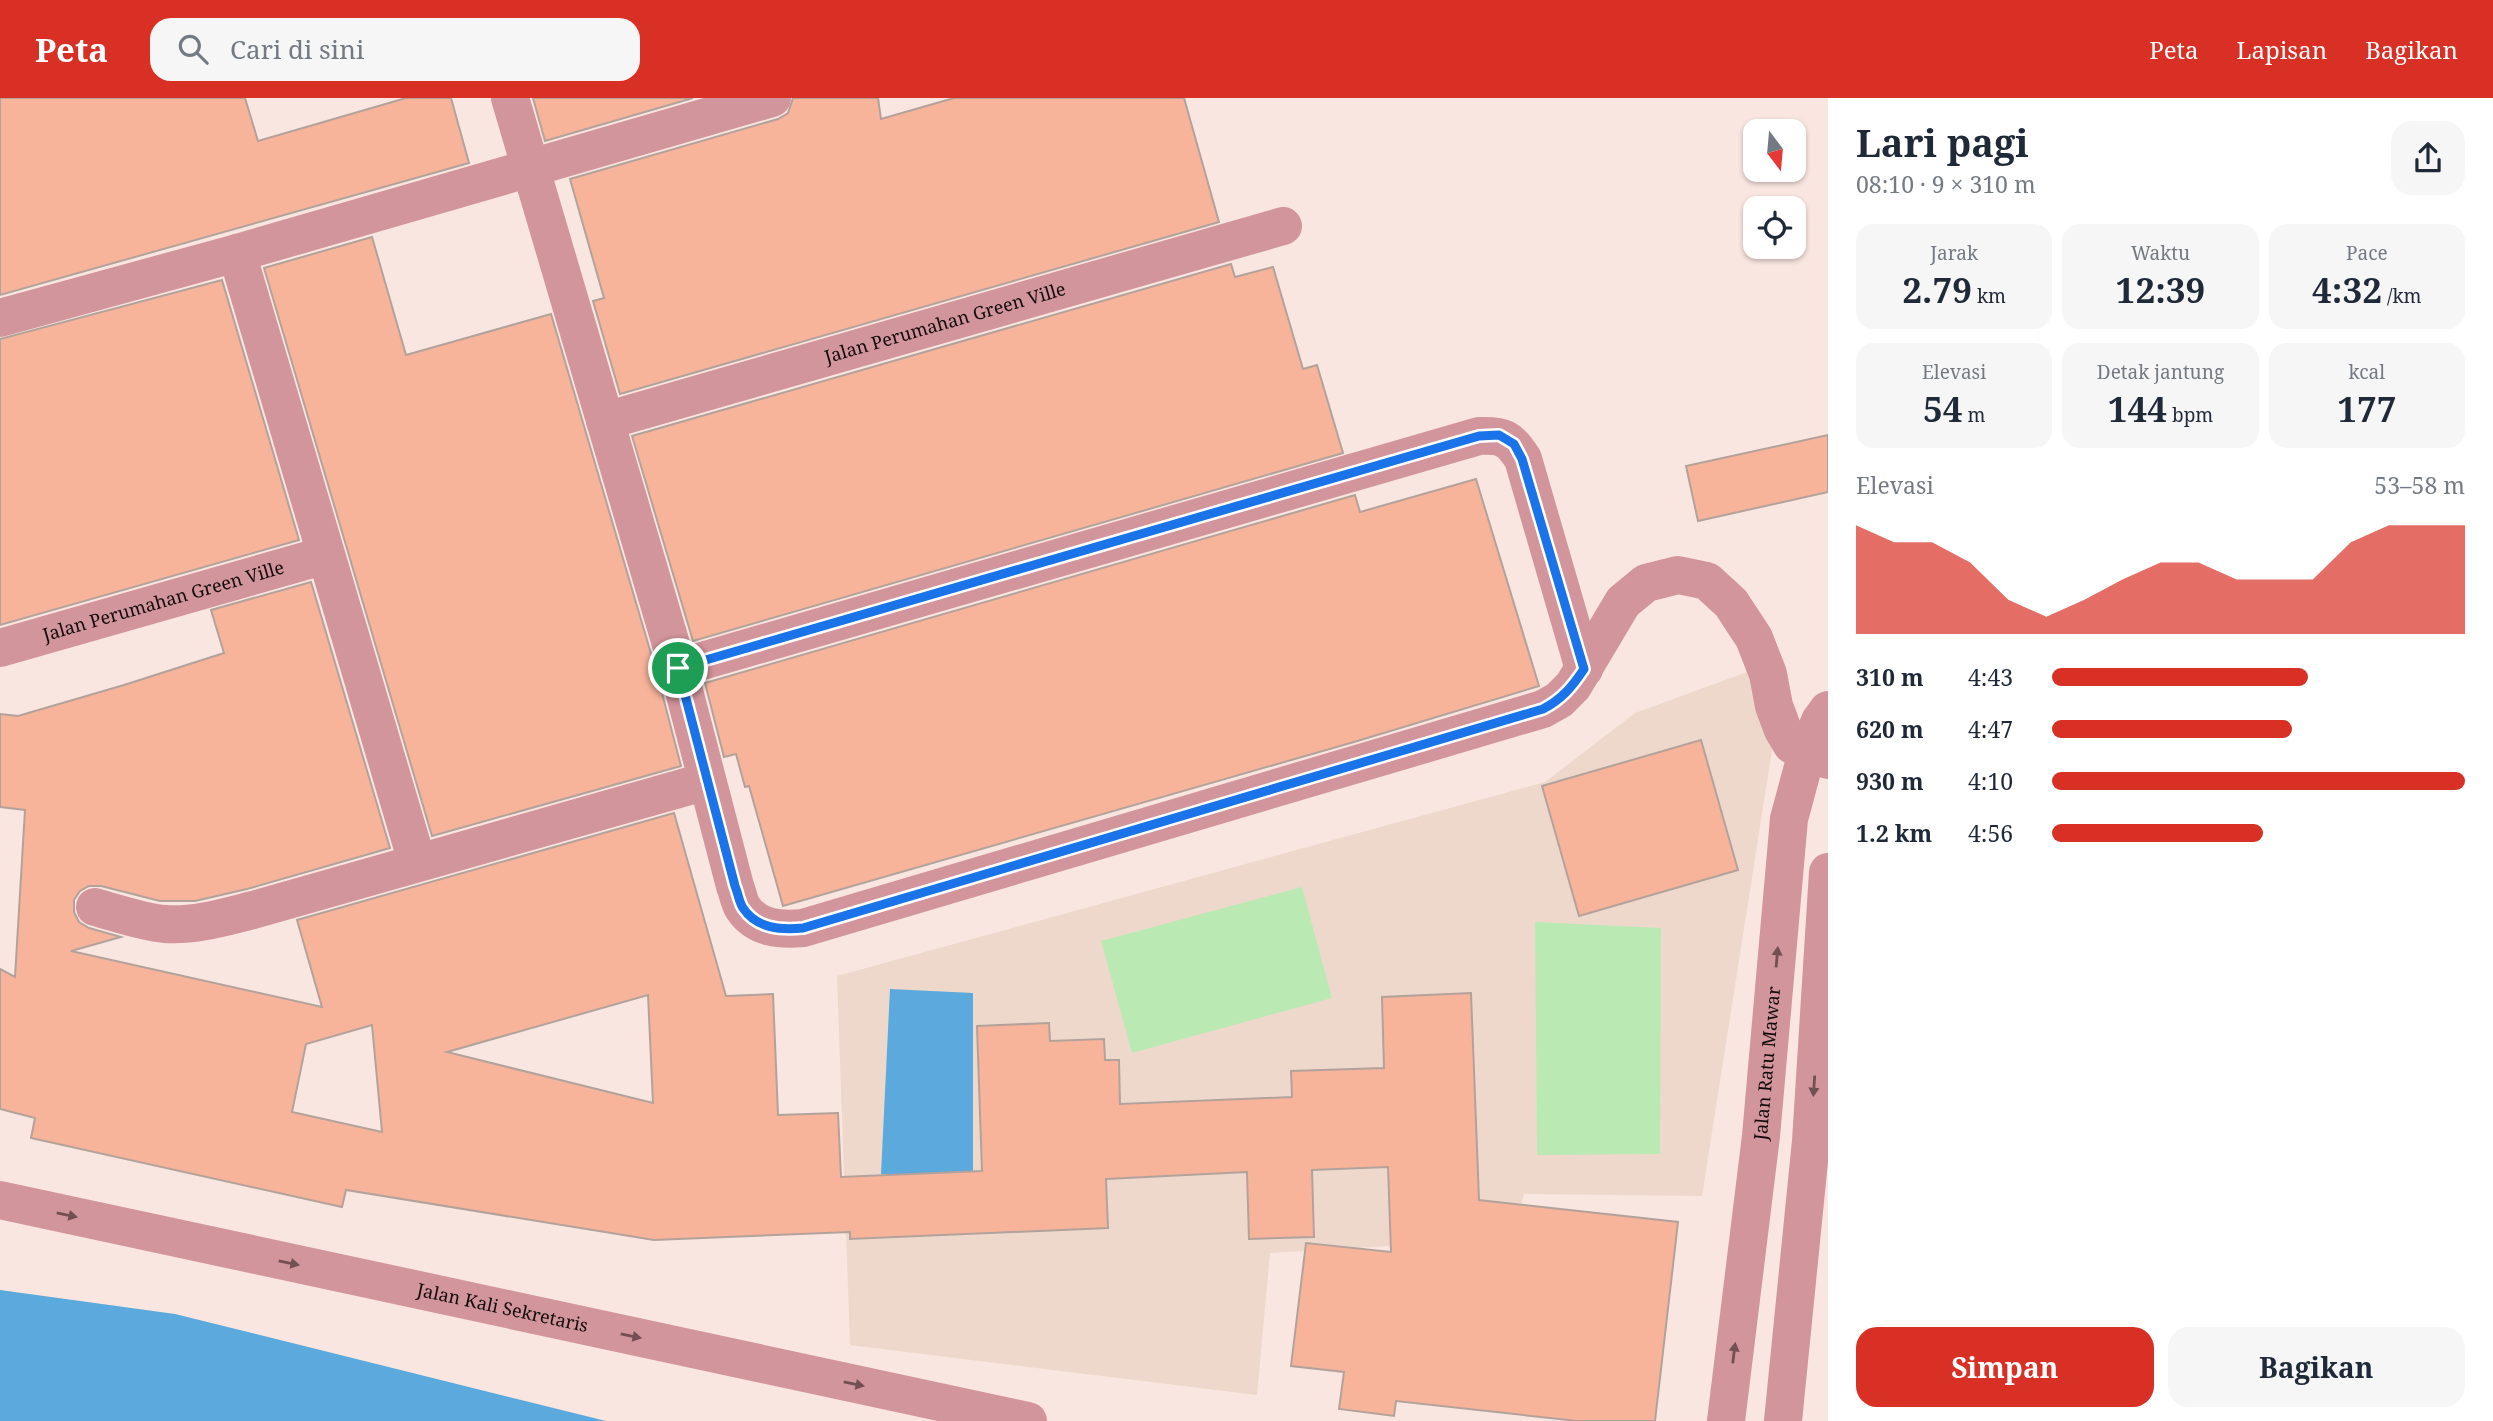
<!DOCTYPE html>
<html lang="id">
<head>
<meta charset="utf-8">
<style>
	body { margin:0; font-family:"Noto Serif",serif; background:#f6f6f7; color:#1f2937; height:100vh; display:flex; flex-direction:column; font-size:26px; white-space:nowrap }
	* { box-sizing:border-box; margin:0 }
	p { font-size:23px; color:#747a83 }
	.icon { flex:none; width:38px; height:38px; fill:none; stroke:currentColor; stroke-width:2; stroke-linecap:round; stroke-linejoin:round }
	.map { position:relative; flex:1; overflow:hidden }
	.details { display:flex; flex-direction:column; background:#fff; width:665px }
	.details>* { flex:none }
	.needle { width:46px; rotate:164deg }
	.fabs { position:absolute; left:1743px; top:21px; display:grid; gap:14px }
	.fabs a { display:grid; place-items:center; width:63px; height:63px; border-radius:14px; background:#fff; box-shadow:0 2px 5px #0004; font-size:35px }
	.pin { position:absolute; display:grid; place-items:center; width:60px; height:60px; color:#fff; margin:-30px; border:4px solid #fff; border-radius:50%; box-shadow:0 2px 7px #0007 }
	.round { display:grid; place-items:center; flex:none; width:74px; height:74px; border-radius:21px; background:#f6f6f7 }
	.headline { display:flex; align-items:center; justify-content:space-between; height:119px; padding:0 28px }
	h1 { font-size:38px; font-weight:700; line-height:52px }
	.stats { display:grid; grid-template-columns:repeat(3,1fr); gap:10px; height:119px; padding:7px 28px }
	.stats div { display:grid; align-content:center; border-radius:18px; background:#f6f6f7; text-align:center }
	.stats b { font-size:35px; font-weight:700 }
	.stats small { font-size:19px; font-weight:400 }
	.stats p { font-size:19px }
	.chart { height:196px; padding:14px 28px }
	.chart p { display:flex; justify-content:space-between }
	.chart svg { width:100%; height:126px; margin-top:7px; fill:#d93025; opacity:.7 }
	.button { display:flex; gap:14px; margin-top:auto; padding:14px 28px }
	.button a { flex:1; height:80px; border-radius:21px; background:#d93025; color:#fff; font-size:28px; font-weight:700; line-height:80px; text-align:center }
	.button a+a { background:#f6f6f7; color:#1f2937 }
	ul { padding:0 28px; list-style:none; font-size:23px }
	li { display:grid; grid-template-columns:112px 84px 1fr; align-items:center; height:52px }
	li i { height:18px; border-radius:9px; background:#d93025 }
	header { display:flex; align-items:center; gap:42px; box-sizing:border-box; height:98px; padding:0 35px; background:#d93025; color:#fff }
	header strong { font-size:33px }
	nav { display:flex; gap:38px; margin-inline-start:auto; font-size:24px }
	.search { width:490px; height:63px; background:#f6f6f7; display:flex; align-items:center; gap:18px; box-sizing:border-box; padding:0 24px; border-radius:21px; color:#747a83; font-size:26px }
	main { display:flex; flex:1; min-height:0 }
	.map>svg:first-child { display:block }
	.education { fill:#eed8cc }
	.green { fill:#bbe9b3 }
	.water { fill:#5ba9dd }
	.building { fill:#f8b49b; stroke:#b3a29b; stroke-width:2; fill-rule:evenodd }
	.lines { fill:none; stroke-linecap:round; stroke-linejoin:round }
	.street { stroke:#d3959c; stroke-width:38 }
	.oneway { fill:#725052 }
	.route-casing { stroke:#fff; stroke-width:14 }
	.route { stroke:#1a73e8; stroke-width:9 }
	.labels { text-anchor:middle; stroke-width:7; stroke-linejoin:round; paint-order:stroke }
	.street-label { font-size:18px; fill:#110b09; stroke:#fef6f4 }
</style>
</head>
<body>
<header>
<strong>Peta</strong>
<div class="search"><svg class="icon" aria-label="search" viewBox="0 0 24 24"><circle cx="10" cy="10" r="6"/><path d="M15 15l6 6"/></svg>Cari di sini</div>
<nav><a>Peta</a><a>Lapisan</a><a>Bagikan</a></nav>
</header>
<main>
<div class="map">
<svg width="1828" height="1323" viewBox="0 0 1828 1323">
	<rect width="100%" height="100%" fill="#f9e6e0"/>
	<polygon class="education" points="1747,574 1778,614 1702,1098 1524,1096 1511,1141 1270,1155 1257,1297 850,1247 837,878 1545,684 1635,615"/>
	<g class="green">
		<polygon points="1302,789 1332,900 1132,955 1101,843"/>
		<polygon points="1535,824 1661,830 1660,1056 1537,1057"/>
	</g>
	<g class="water">
		<polygon points="890,891 973,895 973,1077 881,1076"/>
		<polygon points="0,1192 175,1216 606,1323 0,1323"/>
	</g>
	<g class="building">
		<polygon points="0,0 245,0 258,43 406,0 451,0 469,65 0,197"/>
		<polygon points="533,0 693,0 545,43"/>
		<polygon points="793,0 878,0 881,21 954,0 1184,0 1219,124 620,296 593,203 604,200 570,81 778,21 788,15"/>
		<polygon points="372,139 406,257 551,216 657,576 681,668 432,738 264,170"/>
		<polygon points="1231,166 1235,179 1273,169 1303,271 1317,267 1343,355 693,543 632,338"/>
		<polygon points="222,182 299,442 0,527 0,241"/>
		<polygon points="1828,337 1828,394 1698,423 1686,368"/>
		<polygon points="1476,381 1539,588 1354,644 783,808 749,688 745,689 736,656 724,659 705,585 1355,397 1360,414"/>
		<path d="M 311,484 L 390,750 L 247,791 L 195,803 L 160,803 L 101,788 L 89,788 L 80,793 L 74,802 L 74,814 L 79,824 L 89,830 L 121,839 L 71,853 L 322,909 L 297,822 L 674,715 L 726,898 L 773,896 L 778,1017 L 838,1015 L 841,1079 L 982,1073 L 977,928 L 1049,925 L 1050,943 L 1104,941 L 1105,962 L 1119,962 L 1120,1006 L 1292,999 L 1291,973 L 1384,970 L 1382,899 L 1471,895 L 1479,1102 L 1678,1124 L 1655,1323 L 1577,1323 L 1396,1303 L 1394,1318 L 1339,1311 L 1344,1274 L 1291,1268 L 1306,1145 L 1391,1154 L 1388,1069 L 1312,1072 L 1314,1139 L 1249,1141 L 1247,1074 L 1106,1081 L 1108,1130 L 850,1141 L 850,1134 L 654,1142 L 346,1092 L 342,1109 L 31,1040 L 35,1020 L 0,1011 L 0,871 L 15,879 L 25,712 L 0,709 L 0,616 L 18,618 L 124,587 L 224,555 L 211,512 ZM 648,897 L 653,1005 L 447,954 ZM 372,927 L 382,1034 L 292,1014 L 306,946 Z"/>
		<polygon points="1701,642 1738,772 1579,818 1542,688"/>
	</g>
	<g class="lines">
		<g class="street">
			<path d="M 510,0 L 678,570 L 735,788 C 738,795 739,804 743,810 C 757,831 781,832 803,830 L 1543,611 L 1559,602 L 1573,588 L 1623,504 L 1646,485 L 1678,477 L 1707,483 L 1731,505 L 1754,540 L 1768,576 L 1774,608 L 1783,632 L 1792,647 L 1828,662"/>
			<polyline points="237,155 417,764"/>
			<polyline points="0,220 237,155 772,0"/>
			<path id="s1" d="M 605,323 L 1283,128"/>
			<path id="s2" d="M 0,550 L 326,457"/>
			<path d="M 678,570 L 1479,338 C 1503,337 1510,340 1523,361 L 1584,571"/>
			<path d="M 95,809 C 117,815 142,824 165,826 C 195,828 225,819 253,812 L 707,683"/>
			<path id="s3" d="M 0,1102 L 1028,1323"/>
			<path id="s4" d="M 1726,1323 L 1761,1038 L 1789,721 L 1807,654 L 1820,623 L 1828,612"/>
			<polyline points="1783,1323 1811,1043 1828,774"/>
		</g>
	</g>
	<defs><path id="oneway-solid" d="M-6-.8H1V-3.2L6.5 0L1 3.2V.8H-6Z" transform="scale(1.75)"/></defs>
	<g class="oneway">
		<use href="#oneway-solid" transform="translate(1777 859) rotate(-85)"/>
		<use href="#oneway-solid" transform="translate(1814 988) rotate(94)"/>
		<use href="#oneway-solid" transform="translate(67 1117) rotate(12)"/>
		<use href="#oneway-solid" transform="translate(289 1165) rotate(12)"/>
		<use href="#oneway-solid" transform="translate(631 1238) rotate(12)"/>
		<use href="#oneway-solid" transform="translate(1734 1255) rotate(-83)"/>
		<use href="#oneway-solid" transform="translate(854 1286) rotate(12)"/>
	</g>
	<g class="lines">
		<g class="route-casing">
			<path id="route" d="M 1499,337 L 1514,346 L 1522,361 L 1584,571 C 1572,589 1562,601 1543,611 L 803,830 C 781,832 757,831 743,810 C 739,804 738,795 735,788 L 678,570 L 1479,338 Z"/>
		</g>
		<use href="#route" class="route"/>
	</g>
	<g class="labels">
		<g class="street-label">
			<text dy="6" stroke="none"><textPath href="#s1" startOffset="354">Jalan Perumahan Green Ville</textPath></text>
			<text dy="6" stroke="none"><textPath href="#s2" startOffset="170">Jalan Perumahan Green Ville</textPath></text>
			<text dy="6" stroke="none"><textPath href="#s4" startOffset="360">Jalan Ratu Mawar</textPath></text>
			<text dy="6" stroke="none"><textPath href="#s3" startOffset="514">Jalan Kali Sekretaris</textPath></text>
		</g>
	</g>
</svg>
<div class="fabs">
<a><svg class="needle" viewBox="-14 -14 28 28"><path d="M0-13l5 13h-10z" fill="#e53935"/><path d="M0 13l5-13h-10z" fill="#747a83"/></svg></a>
<a><svg class="icon" aria-label="locate" viewBox="0 0 24 24"><circle cx="12" cy="12" r="6"/><path d="M12 2v4M12 18v4M2 12h4M18 12h4"/></svg></a>
</div>
<div class="pin" style="left:678px;top:570px;background:#1e9e55"><svg class="icon" aria-label="arrive" viewBox="0 0 24 24"><path d="M6 21V4h12l-3 4 3 4H6"/></svg></div>
</div>
<section class="details">
<div class="headline"><div><h1>Lari pagi</h1><p>08:10 · 9 × 310 m</p></div><a class="round"><svg class="icon" aria-label="share" viewBox="0 0 24 24"><path d="M12 15V3M7 8l5-5 5 5M5 13v7h14v-7"/></svg></a></div>
<div class="stats">
<div><p>Jarak</p><b>2.79<small> km</small></b></div>
<div><p>Waktu</p><b>12:39</b></div>
<div><p>Pace</p><b>4:32<small> /km</small></b></div>
</div>
<div class="stats">
<div><p>Elevasi</p><b>54<small> m</small></b></div>
<div><p>Detak jantung</p><b>144<small> bpm</small></b></div>
<div><p>kcal</p><b>177</b></div>
</div>
<div class="chart"><p><span>Elevasi</span>53–58 m</p>
<svg viewBox="0 0 160 44" preserveAspectRatio="none"><path d="M0 44V6L10 12L20 12L30 19L40 32L50 38L60 32L70 25L80 19L90 19L100 25L110 25L120 25L130 12L140 6L150 6L160 6V44z"/></svg>
</div>
<ul>
<li><b>310 m</b>4:43<i style="width:62%"></i></li>
<li><b>620 m</b>4:47<i style="width:58%"></i></li>
<li><b>930 m</b>4:10<i style="width:100%"></i></li>
<li><b>1.2 km</b>4:56<i style="width:51%"></i></li>
</ul>
<div class="button"><a>Simpan</a><a>Bagikan</a></div>
</section>
</main>
</body>
</html>
